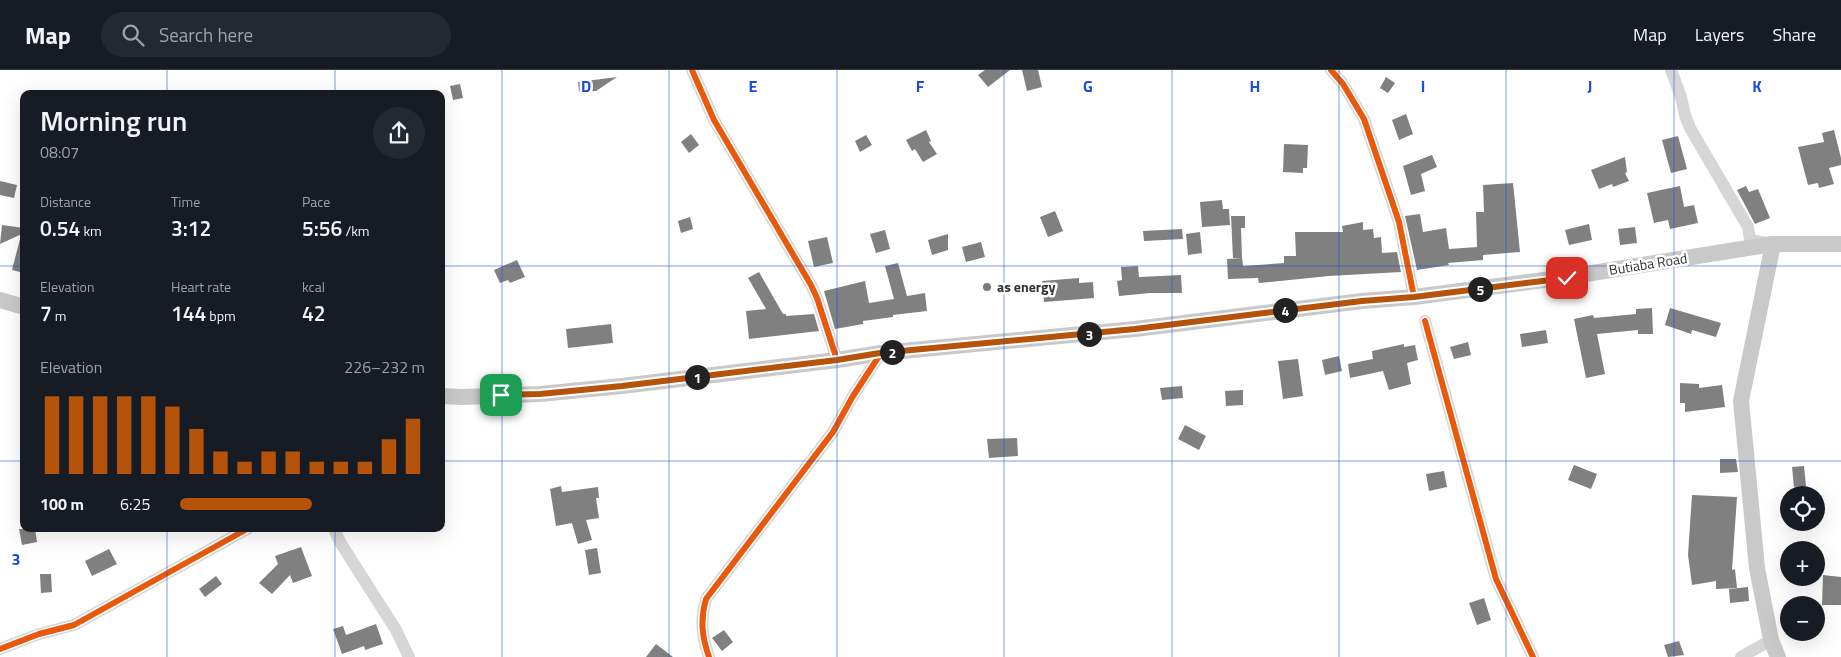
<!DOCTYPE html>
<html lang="en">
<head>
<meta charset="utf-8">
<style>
	body { margin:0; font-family:"Titillium Web",sans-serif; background:#242831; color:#f1f3f6; height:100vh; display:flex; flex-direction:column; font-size:19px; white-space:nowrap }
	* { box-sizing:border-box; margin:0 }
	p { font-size:16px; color:#9ea1a6 }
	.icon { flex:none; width:28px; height:28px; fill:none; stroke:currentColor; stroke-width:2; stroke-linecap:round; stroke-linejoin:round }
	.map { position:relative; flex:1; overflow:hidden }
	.details { position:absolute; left:20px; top:20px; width:425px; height:442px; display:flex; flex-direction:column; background:#171b24; border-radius:10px; box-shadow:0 5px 20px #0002 }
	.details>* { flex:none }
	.fabs { position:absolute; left:1780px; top:416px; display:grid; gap:10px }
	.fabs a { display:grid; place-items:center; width:45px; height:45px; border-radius:50%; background:#171b24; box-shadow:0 5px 20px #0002; font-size:25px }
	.pin { position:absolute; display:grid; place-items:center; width:42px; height:42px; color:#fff; margin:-21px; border-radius:10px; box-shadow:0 2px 8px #0006 }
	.km { position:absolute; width:25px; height:25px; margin:-12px; border-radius:50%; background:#222; color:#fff; font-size:14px; line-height:25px; text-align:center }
	.round { display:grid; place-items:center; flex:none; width:52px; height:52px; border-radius:26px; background:#242831 }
	.headline { display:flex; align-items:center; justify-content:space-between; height:85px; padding:0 20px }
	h1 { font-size:28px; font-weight:600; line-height:38px }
	.figures { display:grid; grid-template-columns:repeat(3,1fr); gap:8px; height:85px; padding:5px 20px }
	.figures div { display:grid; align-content:center }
	.figures b { font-size:21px; font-weight:600 }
	.figures small { font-size:14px; font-weight:400 }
	.figures p { font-size:14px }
	.chart { height:140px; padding:10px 20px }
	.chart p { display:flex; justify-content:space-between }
	.chart svg { width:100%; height:90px; margin-top:5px; stroke:#b45309; stroke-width:6 }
	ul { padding:0 20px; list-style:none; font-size:16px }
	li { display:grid; grid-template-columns:80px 60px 1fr; align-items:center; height:38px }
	li i { height:12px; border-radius:6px; background:#b45309 }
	header { display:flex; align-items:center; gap:30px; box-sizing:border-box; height:70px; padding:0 25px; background:#171b24; border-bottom:1px solid #363941 }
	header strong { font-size:24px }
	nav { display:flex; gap:28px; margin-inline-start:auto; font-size:18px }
	.search { width:350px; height:45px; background:#242831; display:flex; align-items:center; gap:12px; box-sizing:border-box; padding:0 18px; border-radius:28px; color:#9ea1a6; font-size:19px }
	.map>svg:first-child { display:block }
	.building { fill:#808080 }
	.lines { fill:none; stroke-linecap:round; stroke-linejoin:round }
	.minor { stroke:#d6d6d6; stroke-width:12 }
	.major { stroke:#c9c9c9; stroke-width:16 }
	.cycleway-casing { stroke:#fff; stroke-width:9 }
	.cycleway { stroke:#e8590c; stroke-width:6 }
	.route-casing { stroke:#fff; stroke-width:10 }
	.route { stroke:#b45309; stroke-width:6 }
	.grid { fill:none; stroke:#1d4ed8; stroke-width:1; stroke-opacity:0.55 }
	.poi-dot { fill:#7a7a7a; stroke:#fff; stroke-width:2 }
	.labels { text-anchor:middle; stroke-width:5; stroke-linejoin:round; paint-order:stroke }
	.street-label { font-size:14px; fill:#323232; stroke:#fff }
	.poi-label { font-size:14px; font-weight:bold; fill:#323232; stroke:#fff; text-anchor:start }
	.grid-label { font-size:16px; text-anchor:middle; font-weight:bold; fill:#1d4ed8; stroke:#fff; stroke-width:5; stroke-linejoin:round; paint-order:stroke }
</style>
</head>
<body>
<header>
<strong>Map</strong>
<div class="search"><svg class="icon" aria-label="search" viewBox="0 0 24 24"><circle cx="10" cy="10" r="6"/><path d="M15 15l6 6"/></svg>Search here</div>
<nav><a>Map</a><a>Layers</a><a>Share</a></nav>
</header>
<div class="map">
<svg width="1841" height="587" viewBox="0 0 1841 587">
	<rect width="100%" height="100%" fill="#fff"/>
	<g class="building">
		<polygon points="985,0 1010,0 988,17 978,5"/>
		<polygon points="1022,0 1038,0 1042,17 1027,21"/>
		<polygon points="617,7 596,21 579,22 578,12"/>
		<polygon points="1386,7 1395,13 1388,23 1380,18"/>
		<polygon points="460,14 463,28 453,30 450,16"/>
		<polygon points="1406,44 1413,64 1399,70 1392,50"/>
		<polygon points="926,60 931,71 929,72 937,84 923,92 915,79 912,81 906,70"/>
		<polygon points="1834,60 1841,88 1841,95 1829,98 1834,114 1819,118 1818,113 1808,115 1798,77 1824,72 1822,63"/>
		<polygon points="691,64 699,75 689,83 681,72"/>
		<polygon points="866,65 872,75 860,82 855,71"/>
		<polygon points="1678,66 1687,99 1671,103 1662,70"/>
		<polygon points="1284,74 1308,75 1307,98 1303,98 1303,103 1283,102"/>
		<polygon points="1432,85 1437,97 1421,104 1425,121 1411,125 1403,96"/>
		<polygon points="1625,87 1627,102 1625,103 1629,111 1613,117 1612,114 1599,119 1591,100"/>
		<polygon points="0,111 17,115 14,128 0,125"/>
		<polygon points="1513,113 1520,182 1483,185 1483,190 1448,193 1449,195 1417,200 1405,146 1420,144 1423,162 1446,158 1449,179 1477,177 1476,142 1484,142 1483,115"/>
		<polygon points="1680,116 1684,137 1694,135 1698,153 1670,159 1668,150 1654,153 1647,123"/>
		<polygon points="1746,116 1749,122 1758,119 1770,148 1755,154 1737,120"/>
		<polygon points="1222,130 1223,139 1229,139 1230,155 1202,157 1200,132"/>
		<polygon points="1055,141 1063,161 1048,167 1040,147"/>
		<polygon points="1231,146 1245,146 1245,158 1241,158 1242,188 1233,188"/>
		<polygon points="690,147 693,159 681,163 678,151"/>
		<polygon points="1363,152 1363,160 1373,159 1374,168 1381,167 1382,183 1397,182 1401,202 1329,206 1259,213 1258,208 1228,209 1227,189 1242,188 1243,196 1284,193 1284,186 1296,186 1295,162 1343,162 1342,156"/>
		<polygon points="1589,154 1592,170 1569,175 1565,160"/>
		<polygon points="2,155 24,158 24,163 0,174"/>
		<polygon points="1635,157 1637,173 1620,175 1618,159"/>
		<polygon points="1182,159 1183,169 1144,171 1143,161"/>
		<polygon points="885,160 890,179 876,183 870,164"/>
		<polygon points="1200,162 1202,183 1188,185 1186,164"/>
		<polygon points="948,164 948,180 932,185 928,170"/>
		<polygon points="827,167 833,193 814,197 808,171"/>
		<polygon points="20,169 24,170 24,203 12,200"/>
		<polygon points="981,172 985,187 966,192 962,177"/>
		<polygon points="517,190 525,207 510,213 508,210 500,213 494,200"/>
		<polygon points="898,193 907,226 925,223 927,241 893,245 893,247 863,251 863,254 835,259 824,221 865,211 869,233 894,229 885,196"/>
		<polygon points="1138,196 1139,207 1181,205 1182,223 1150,223 1119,226 1117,211 1122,210 1121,197"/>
		<polygon points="759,202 783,244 786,244 786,246 814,244 819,261 749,269 746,241 766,239 748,208"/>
		<polygon points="1079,208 1079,213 1093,212 1094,228 1044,232 1042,211"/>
		<polygon points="1652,238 1653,264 1638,264 1638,260 1597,264 1605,304 1586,308 1574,249 1593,245 1594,248 1636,244 1636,239"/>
		<polygon points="1670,238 1721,253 1716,267 1692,260 1691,264 1665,255"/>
		<polygon points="611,254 613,273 568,278 566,259"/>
		<polygon points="1546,260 1548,273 1522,277 1520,264"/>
		<polygon points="1468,272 1471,285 1454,289 1450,277"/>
		<polygon points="1404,274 1404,277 1415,275 1418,290 1407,293 1411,314 1389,320 1383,301 1350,308 1348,294 1373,289 1372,281"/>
		<polygon points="1339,286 1342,301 1325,305 1322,290"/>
		<polygon points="1298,289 1303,326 1283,329 1278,291"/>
		<polygon points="1680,313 1699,314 1699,318 1722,315 1725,337 1685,342 1685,333 1680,333"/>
		<polygon points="1182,316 1183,328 1162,330 1160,318"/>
		<polygon points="1243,320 1243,335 1226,336 1225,321"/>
		<polygon points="1185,355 1206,366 1199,380 1178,369"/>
		<polygon points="1017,368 1018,386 989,388 987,369"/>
		<polygon points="1720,389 1736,389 1738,402 1720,403"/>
		<polygon points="1574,395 1597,404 1591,419 1568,410"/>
		<polygon points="1804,396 1806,416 1794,417 1792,397"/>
		<polygon points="1444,401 1447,417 1429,421 1426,404"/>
		<polygon points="561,416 562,422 598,417 599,428 596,428 599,448 586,450 592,470 578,474 572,453 556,456 550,419"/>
		<polygon points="1692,425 1737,427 1732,500 1735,499 1737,518 1716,519 1716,511 1692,515 1688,485"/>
		<polygon points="19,459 35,459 37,472 22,475"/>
		<polygon points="301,477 312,506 293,513 290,505 272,524 259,513 278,494 275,486"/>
		<polygon points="597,478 601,503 589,505 585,480"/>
		<polygon points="109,479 117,494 92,506 85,491"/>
		<polygon points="40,504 51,504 52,522 41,523"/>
		<polygon points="1823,505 1841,507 1841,535 1822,535"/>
		<polygon points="216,506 222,514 205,527 199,519"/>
		<polygon points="1748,517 1749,531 1730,533 1729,519"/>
		<polygon points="1484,528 1491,550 1477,555 1469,533"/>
		<polygon points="376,554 383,574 365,580 364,576 342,584 333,559 343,556 346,565"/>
		<polygon points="724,560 733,572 722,581 712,568"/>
		<polygon points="1679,571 1684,585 1668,587 1664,575"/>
		<polygon points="656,574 673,587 646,587"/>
	</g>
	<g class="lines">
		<g class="minor">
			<polyline points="692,0 714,50 811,215 817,228 837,290"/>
			<polyline points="1331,0 1343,14 1364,49 1399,152 1414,227"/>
			<polyline points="1671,0 1681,27 1685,45 1690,58 1748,157 1750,170 1766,173"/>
			<polyline points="1425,251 1496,509 1533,587"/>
			<polyline points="334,459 340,472 396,560 409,587"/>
			<polyline points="0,579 39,564 74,555 247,459"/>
			<path d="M 709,587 C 702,567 700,550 706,529 L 833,362 L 853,326 L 881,283"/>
			<polyline points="1741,587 1771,570"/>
		</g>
		<g class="major">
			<polyline points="1773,174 1741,331 1757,498 1771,570 1778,587"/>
			<polyline points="0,230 24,237"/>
			<polyline points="441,326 462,327 540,324 622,316 837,290 881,283 1135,259 1362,231 1414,227 1567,207 1773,174 1841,174"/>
		</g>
		<g class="cycleway-casing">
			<g id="cycleway">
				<polyline points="692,0 714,50 811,215 817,228 837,290"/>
				<polyline points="1331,0 1343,14 1364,49 1399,152 1414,227"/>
				<polyline points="1425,251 1496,509 1533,587"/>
				<polyline points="0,579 39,564 74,555 247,459"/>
				<path d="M 709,587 C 702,567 700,550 706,529 L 833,362 L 853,326 L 881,283"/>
			</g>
		</g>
		<use href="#cycleway" class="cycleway"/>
	</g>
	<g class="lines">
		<g class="route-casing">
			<polyline id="route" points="501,325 540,324 622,316 837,290 880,283 1135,259 1362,231 1414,227 1567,208"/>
		</g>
		<use href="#route" class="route"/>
	</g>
	<path class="grid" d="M 167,0 L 167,24M 335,0 L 335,24M 502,0 L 502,587M 669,0 L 669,587M 837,0 L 837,587M 1004,0 L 1004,587M 1172,0 L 1172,587M 1339,0 L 1339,587M 1506,0 L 1506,587M 1674,0 L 1674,587M 0,196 L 24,196M 441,196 L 1841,196M 0,391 L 24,391M 441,391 L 1841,391M 167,459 L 167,587M 335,459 L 335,587"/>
	<circle class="poi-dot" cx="987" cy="217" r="5"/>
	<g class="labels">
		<g class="street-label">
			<text transform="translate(1648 194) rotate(-9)" y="5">Butiaba Road</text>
		</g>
		<g class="poi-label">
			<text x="997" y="222">as energy</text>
		</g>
	</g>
	<g class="grid-label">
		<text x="586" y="22">D</text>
		<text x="753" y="22">E</text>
		<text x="920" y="22">F</text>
		<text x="1088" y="22">G</text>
		<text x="1255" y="22">H</text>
		<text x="1423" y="22">I</text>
		<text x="1590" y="22">J</text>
		<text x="1757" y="22">K</text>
		<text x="16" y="495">3</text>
	</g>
</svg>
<div class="fabs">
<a><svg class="icon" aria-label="locate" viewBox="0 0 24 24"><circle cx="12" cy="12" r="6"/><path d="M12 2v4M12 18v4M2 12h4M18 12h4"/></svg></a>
<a>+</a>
<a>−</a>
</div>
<div class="pin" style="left:501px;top:325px;background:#1e9e55"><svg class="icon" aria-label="arrive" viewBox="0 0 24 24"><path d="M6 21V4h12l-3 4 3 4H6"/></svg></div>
<div class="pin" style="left:1567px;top:208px;background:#d93025"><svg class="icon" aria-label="check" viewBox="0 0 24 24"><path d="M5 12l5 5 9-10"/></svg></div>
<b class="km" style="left:697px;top:307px">1</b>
<b class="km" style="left:892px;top:282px">2</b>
<b class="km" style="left:1089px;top:264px">3</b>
<b class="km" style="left:1285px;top:240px">4</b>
<b class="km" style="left:1480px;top:219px">5</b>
<section class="details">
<div class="headline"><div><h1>Morning run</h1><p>08:07</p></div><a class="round"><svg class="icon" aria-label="share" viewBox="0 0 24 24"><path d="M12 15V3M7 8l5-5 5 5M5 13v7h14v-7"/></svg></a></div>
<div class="figures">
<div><p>Distance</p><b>0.54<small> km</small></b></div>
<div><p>Time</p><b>3:12</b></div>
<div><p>Pace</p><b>5:56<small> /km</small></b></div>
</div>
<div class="figures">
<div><p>Elevation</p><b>7<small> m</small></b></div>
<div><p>Heart rate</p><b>144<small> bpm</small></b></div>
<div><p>kcal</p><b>42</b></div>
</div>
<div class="chart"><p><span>Elevation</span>226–232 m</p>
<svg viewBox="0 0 160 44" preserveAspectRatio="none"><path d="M5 44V6M15 44V6M25 44V6M35 44V6M45 44V6M55 44V11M65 44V22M75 44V33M85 44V38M95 44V33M105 44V33M115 44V38M125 44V38M135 44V38M145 44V27M155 44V17"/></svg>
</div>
<ul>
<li><b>100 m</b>6:25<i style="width:54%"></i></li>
</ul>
</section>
</div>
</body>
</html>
